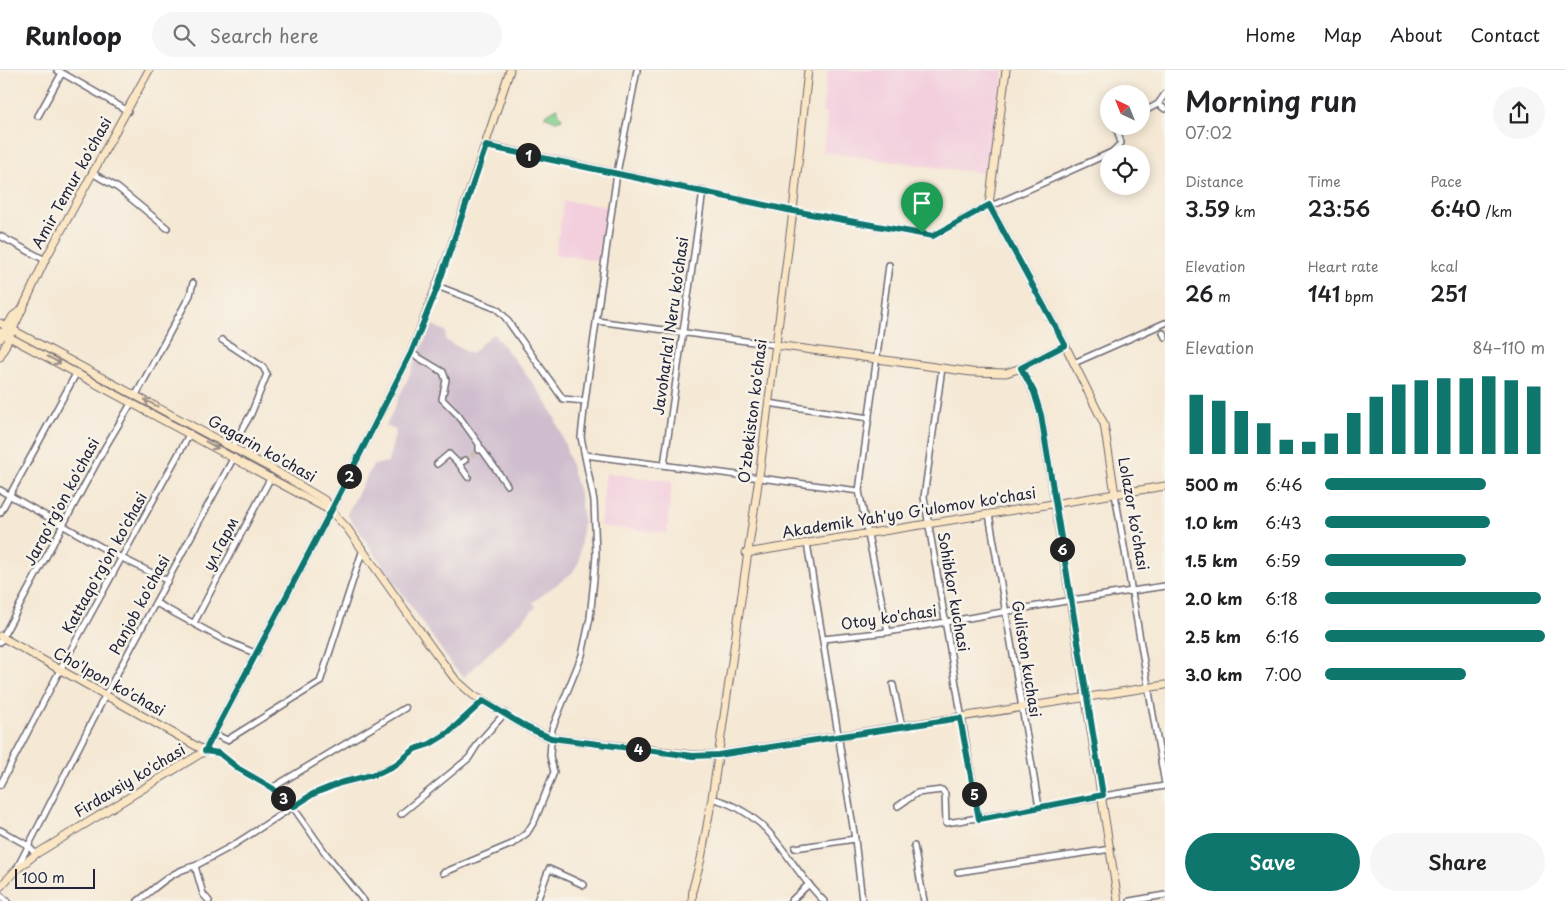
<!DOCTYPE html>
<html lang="en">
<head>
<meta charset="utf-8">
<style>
	body { margin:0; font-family:"Playpen Sans",sans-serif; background:#f6f6f6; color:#202124; height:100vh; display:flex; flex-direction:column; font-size:19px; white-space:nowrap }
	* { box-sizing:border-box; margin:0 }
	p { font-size:16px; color:#757577 }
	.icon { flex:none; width:28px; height:28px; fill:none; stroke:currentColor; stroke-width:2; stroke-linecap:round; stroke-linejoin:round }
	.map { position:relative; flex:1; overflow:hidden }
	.details { display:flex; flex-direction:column; background:#fff; width:400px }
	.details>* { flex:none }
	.needle { width:32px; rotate:317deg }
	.controls { position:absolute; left:1100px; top:15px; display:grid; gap:10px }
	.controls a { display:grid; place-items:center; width:50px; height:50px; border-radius:50%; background:#fff; box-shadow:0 2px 12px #0003; font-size:25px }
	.scale { position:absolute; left:15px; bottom:12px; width:80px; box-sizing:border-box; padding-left:5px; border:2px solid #22223b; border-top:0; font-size:14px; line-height:18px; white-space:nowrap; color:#22223b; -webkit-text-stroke:4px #f7f3e8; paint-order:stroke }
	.pin { position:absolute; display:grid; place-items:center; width:42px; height:42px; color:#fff; margin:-51px -21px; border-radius:50% 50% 50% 0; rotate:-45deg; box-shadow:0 0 5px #0007 }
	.pin .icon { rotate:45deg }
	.km { position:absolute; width:25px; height:25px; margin:-12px; border-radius:50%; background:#222; color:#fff; font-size:14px; line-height:25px; text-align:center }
	.round { display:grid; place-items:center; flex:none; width:52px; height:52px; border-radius:26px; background:#f6f6f6 }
	.headline { display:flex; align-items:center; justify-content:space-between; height:85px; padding:0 20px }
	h1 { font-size:28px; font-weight:600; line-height:38px }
	.figures { display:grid; grid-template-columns:repeat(3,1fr); gap:8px; height:85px; padding:5px 20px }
	.figures div { display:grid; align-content:center }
	.figures b { font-size:21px; font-weight:600 }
	.figures small { font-size:14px; font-weight:400 }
	.figures p { font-size:14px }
	.chart { height:140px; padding:10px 20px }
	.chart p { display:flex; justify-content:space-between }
	.chart svg { width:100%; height:90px; margin-top:5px; stroke:#0f766e; stroke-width:6 }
	.primary-button { display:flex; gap:10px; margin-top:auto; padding:10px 20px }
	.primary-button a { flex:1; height:58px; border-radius:30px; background:#0f766e; color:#fff; font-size:20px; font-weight:600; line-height:58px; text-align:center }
	.primary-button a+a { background:#f6f6f6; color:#202124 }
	ul { padding:0 20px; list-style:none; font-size:16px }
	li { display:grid; grid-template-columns:80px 60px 1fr; align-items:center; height:38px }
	li i { height:12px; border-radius:6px; background:#0f766e }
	header { display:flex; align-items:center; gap:30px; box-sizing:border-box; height:70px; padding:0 25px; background:#fff; border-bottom:1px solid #e0e0e0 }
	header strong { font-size:24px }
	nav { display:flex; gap:28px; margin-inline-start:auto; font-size:18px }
	.search { width:350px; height:45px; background:#f6f6f6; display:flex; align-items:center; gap:12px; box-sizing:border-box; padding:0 18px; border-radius:28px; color:#757577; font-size:19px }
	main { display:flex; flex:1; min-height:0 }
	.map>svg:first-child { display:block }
	.built { fill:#f3cfde }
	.industrial { fill:#cfbdce }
	.green { fill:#83cf8d; stroke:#527864 }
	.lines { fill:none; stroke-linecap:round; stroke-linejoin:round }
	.street-tunnel { stroke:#cbc0b5; stroke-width:5; stroke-dasharray:5 2.5; stroke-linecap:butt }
	.street-casing { stroke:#6c6771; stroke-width:8 }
	.secondary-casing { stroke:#6c6771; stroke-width:9 }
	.street { stroke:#fff; stroke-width:5 }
	.secondary { stroke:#fbe6c4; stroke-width:7 }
	.oneway { stroke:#998e86 }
	.route-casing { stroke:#fff; stroke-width:10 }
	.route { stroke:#0f766e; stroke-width:6 }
	.labels { text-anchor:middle; stroke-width:5; stroke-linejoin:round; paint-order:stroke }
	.street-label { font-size:15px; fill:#22223b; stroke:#f7f3e8 }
</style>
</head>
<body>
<header>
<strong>Runloop</strong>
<div class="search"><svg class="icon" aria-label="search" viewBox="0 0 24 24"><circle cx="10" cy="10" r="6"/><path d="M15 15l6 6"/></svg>Search here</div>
<nav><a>Home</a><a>Map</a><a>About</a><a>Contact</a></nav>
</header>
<main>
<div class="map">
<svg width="1165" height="831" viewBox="0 0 1165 831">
	<rect width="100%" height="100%" fill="#f7f3e8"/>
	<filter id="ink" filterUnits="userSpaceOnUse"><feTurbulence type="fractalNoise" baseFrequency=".02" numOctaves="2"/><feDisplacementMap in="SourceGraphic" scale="10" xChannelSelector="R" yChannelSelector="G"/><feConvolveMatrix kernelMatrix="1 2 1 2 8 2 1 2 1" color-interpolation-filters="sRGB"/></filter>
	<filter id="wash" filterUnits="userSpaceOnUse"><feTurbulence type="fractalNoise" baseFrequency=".0096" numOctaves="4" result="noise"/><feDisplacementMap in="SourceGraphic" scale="20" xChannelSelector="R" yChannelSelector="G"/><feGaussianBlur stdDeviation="1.12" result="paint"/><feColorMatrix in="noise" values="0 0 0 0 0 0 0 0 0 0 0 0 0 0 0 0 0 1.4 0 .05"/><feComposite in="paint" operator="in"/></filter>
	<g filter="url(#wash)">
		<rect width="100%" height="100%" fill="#f5e8d4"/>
		<g class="built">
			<polygon points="828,0 1004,0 987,104 823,82 827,44 822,42"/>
			<polygon points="564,131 606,136 597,191 555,184"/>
			<polygon points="606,403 672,411 667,463 600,456"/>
		</g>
		<polygon class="industrial" points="432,255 446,261 445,270 471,284 493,263 542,325 555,348 565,375 580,426 583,450 579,492 572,503 533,532 536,537 464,607 452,595 347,444 373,395 388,392 396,360 386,356"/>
		<polygon class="green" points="557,38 562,49 556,51 544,46"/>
	</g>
	<g filter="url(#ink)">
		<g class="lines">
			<polyline class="street-tunnel" points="465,390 479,380"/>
			<g class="street-casing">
				<g id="street">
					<polyline points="57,0 128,41"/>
					<polyline points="1158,34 1165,39"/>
					<polyline points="1141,43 1158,34 1165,24"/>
					<polyline points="38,46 62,3"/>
					<polyline points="486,75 788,140 933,166 989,135 996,134 1112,82 1121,73 1116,56"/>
					<polyline points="92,103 118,118 167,158"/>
					<polyline points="0,166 45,190"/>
					<polyline points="437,216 497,239 505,247 563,329 585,331 581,367 594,431 596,485 594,509 590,548 582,585 552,659 550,686 554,702 535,750 527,763 512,774 443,803"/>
					<polyline points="597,251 776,275"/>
					<polyline points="1163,263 1165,267"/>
					<polyline points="222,270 263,297 267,304 251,344 232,377"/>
					<polyline points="411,283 443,302 446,310 442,329 458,345 479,374 479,380"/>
					<polyline points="1074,293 1165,253"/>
					<polyline points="942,298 924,427 979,749"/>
					<polyline points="136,325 190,225 193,213"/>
					<polyline points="585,331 617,103 637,0"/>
					<polyline points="768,333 869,348"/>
					<polyline points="480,377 507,415"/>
					<polyline points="585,385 859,421"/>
					<polyline points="465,390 459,394 468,407"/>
					<polyline points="437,394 449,384 459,394"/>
					<polyline points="664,395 703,121"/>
					<polyline points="0,420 110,482 168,511"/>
					<polyline points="1115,424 1165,714"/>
					<polyline points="0,443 77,302"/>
					<polyline points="989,444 1039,737"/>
					<polyline points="807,473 855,769 862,831"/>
					<polyline points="156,533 222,569 257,584"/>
					<polyline points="194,553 271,407"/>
					<polyline points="888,562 859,421 889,195"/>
					<polyline points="823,569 888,562 1072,530 1165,516"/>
					<polyline points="0,572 104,379 132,332"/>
					<polyline points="893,615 902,657"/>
					<polyline points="214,664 227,670 320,612 363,479"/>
					<polyline points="205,681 219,683 239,699 272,718 293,737 326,784 364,831"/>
					<polyline points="0,715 60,600 190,363"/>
					<polyline points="272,718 405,638"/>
					<path d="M 712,728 C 776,746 782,790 824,831"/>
					<path d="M 898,736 L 917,723 L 942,720 L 945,724 L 946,753 C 1019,742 1092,727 1165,716"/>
					<polyline points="401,744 469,688 479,672 505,643"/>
					<polyline points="0,760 27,775 36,784"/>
					<polyline points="914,776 924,831"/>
					<polyline points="795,778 855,769"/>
					<polyline points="16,800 106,624 234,387"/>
					<polyline points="958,802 1111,779"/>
					<polyline points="0,825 7,831"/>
					<path d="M 138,831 C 157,817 171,801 195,796"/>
					<polyline points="209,831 203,824 195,796 232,776 313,724 340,713 379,703 394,696 415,679 430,674 448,663 483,631"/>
					<polyline points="537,831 549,799 584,815"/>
					<polyline points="791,831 809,814"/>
					<polyline points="1130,831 1165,825"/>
				</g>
			</g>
			<g class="secondary-casing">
				<g id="secondary">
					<polyline points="1006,0 989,135 1063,271 1104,354 1115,424"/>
					<polyline points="0,253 274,400 326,431 331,441"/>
					<polyline points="0,262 331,441 347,458 432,578 455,609 473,625 528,658 551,668 693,685 718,685 1165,615"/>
					<polyline points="0,269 13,246 21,240"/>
					<polyline points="776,275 971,302 1006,303 1021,298 1065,275"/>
					<polyline points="0,287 45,190 149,0"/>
					<polyline points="1021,298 1034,323 1041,345 1118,831"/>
					<polyline points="746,483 1165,416"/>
					<polyline points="0,566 205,681"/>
					<polyline points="0,817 16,800 36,784 205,681 331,441 411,283 450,180 510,0"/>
					<polyline points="692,831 693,818 701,789 712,728 759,407 793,141 808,0"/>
				</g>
			</g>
			<use href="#street" class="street"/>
			<use href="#secondary" class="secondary"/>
		</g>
		<defs><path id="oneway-shaft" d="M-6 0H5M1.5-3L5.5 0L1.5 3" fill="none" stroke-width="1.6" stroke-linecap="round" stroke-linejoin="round" transform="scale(1.25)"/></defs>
		<g class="oneway">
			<use href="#oneway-shaft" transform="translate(54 290) rotate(28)"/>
			<use href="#oneway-shaft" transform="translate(151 333) rotate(-152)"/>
			<use href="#oneway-shaft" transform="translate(212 375) rotate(29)"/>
		</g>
	</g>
	<g class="lines" filter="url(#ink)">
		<g class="route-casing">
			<polygon id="route" points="486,76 788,140 933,166 989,135 1065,275 1021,298 1034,322 1041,345 1103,725 979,749 960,648 718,685 693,686 551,668 528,658 483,631 448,663 430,674 415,679 394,696 380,703 340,713 313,724 293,737 272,718 239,699 219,683 205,681 331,441 411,283 438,216"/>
		</g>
		<use href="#route" class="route"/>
	</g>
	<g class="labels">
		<g class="street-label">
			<text transform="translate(72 113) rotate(-61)" y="5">Amir Temur ko'chasi</text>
			<text transform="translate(671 256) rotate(-82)" y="5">Javoharla'l Neru ko'chasi</text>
			<text transform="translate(753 341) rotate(-83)" y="5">O'zbekiston ko'chasi</text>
			<text transform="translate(262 379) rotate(29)" y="5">Gagarin ko'chasi</text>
			<text transform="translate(62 432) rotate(-62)" y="5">Jarqo'rg'on ko'chasi</text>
			<text transform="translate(909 443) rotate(-9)" y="5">Akademik Yah'yo G'ulomov ko'chasi</text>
			<text transform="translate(1133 444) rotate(80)" y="5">Lolazor ko'chasi</text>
			<text transform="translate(221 474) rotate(-62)" y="5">ул.Гарм</text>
			<text transform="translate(105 493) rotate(-61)" y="5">Kattaqo'rg'on ko'chasi</text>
			<text transform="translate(953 522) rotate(80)" y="5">Sohibkor kuchasi</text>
			<text transform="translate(140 535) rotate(-62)" y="5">Panjob ko'chasi</text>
			<text transform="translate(889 548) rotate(-8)" y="5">Otoy ko'chasi</text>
			<text transform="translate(1026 589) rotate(81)" y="5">Guliston kuchasi</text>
			<text transform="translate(109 612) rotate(29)" y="5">Cho'lpon ko'chasi</text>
			<text transform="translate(130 711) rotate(-31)" y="5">Firdavsiy ko'chasi</text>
		</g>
	</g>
</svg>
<div class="controls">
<a><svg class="needle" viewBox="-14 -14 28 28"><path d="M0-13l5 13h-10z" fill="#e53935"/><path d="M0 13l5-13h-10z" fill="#757577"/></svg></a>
<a><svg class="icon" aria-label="locate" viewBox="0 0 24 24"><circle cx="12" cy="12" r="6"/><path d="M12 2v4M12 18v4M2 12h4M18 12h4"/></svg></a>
</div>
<div class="scale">100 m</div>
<div class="pin" style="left:922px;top:163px;background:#1e9e55"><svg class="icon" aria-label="arrive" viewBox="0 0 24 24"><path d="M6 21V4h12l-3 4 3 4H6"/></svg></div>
<b class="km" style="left:528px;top:85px">1</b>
<b class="km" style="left:349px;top:406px">2</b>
<b class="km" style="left:283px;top:728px">3</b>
<b class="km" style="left:638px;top:679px">4</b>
<b class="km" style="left:974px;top:724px">5</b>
<b class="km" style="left:1062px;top:479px">6</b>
</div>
<section class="details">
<div class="headline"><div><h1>Morning run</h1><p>07:02</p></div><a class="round"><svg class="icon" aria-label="share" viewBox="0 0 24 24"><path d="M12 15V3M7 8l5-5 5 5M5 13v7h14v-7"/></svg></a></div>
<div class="figures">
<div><p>Distance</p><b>3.59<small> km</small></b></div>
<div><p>Time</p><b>23:56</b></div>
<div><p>Pace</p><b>6:40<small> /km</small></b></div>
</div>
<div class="figures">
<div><p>Elevation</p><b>26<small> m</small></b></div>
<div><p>Heart rate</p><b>141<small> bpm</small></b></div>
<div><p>kcal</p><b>251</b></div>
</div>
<div class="chart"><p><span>Elevation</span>84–110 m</p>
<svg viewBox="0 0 160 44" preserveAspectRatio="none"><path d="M5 44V15M15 44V18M25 44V23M35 44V29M45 44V37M55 44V38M65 44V34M75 44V24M85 44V16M95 44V10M105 44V8M115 44V7M125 44V7M135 44V6M145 44V8M155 44V11"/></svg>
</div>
<ul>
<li><b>500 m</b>6:46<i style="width:73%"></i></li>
<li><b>1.0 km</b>6:43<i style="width:75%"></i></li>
<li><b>1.5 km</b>6:59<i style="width:64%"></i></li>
<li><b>2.0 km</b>6:18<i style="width:98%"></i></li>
<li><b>2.5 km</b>6:16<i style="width:100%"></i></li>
<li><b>3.0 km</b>7:00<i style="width:64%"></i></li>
</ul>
<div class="primary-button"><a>Save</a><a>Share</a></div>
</section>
</main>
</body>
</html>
